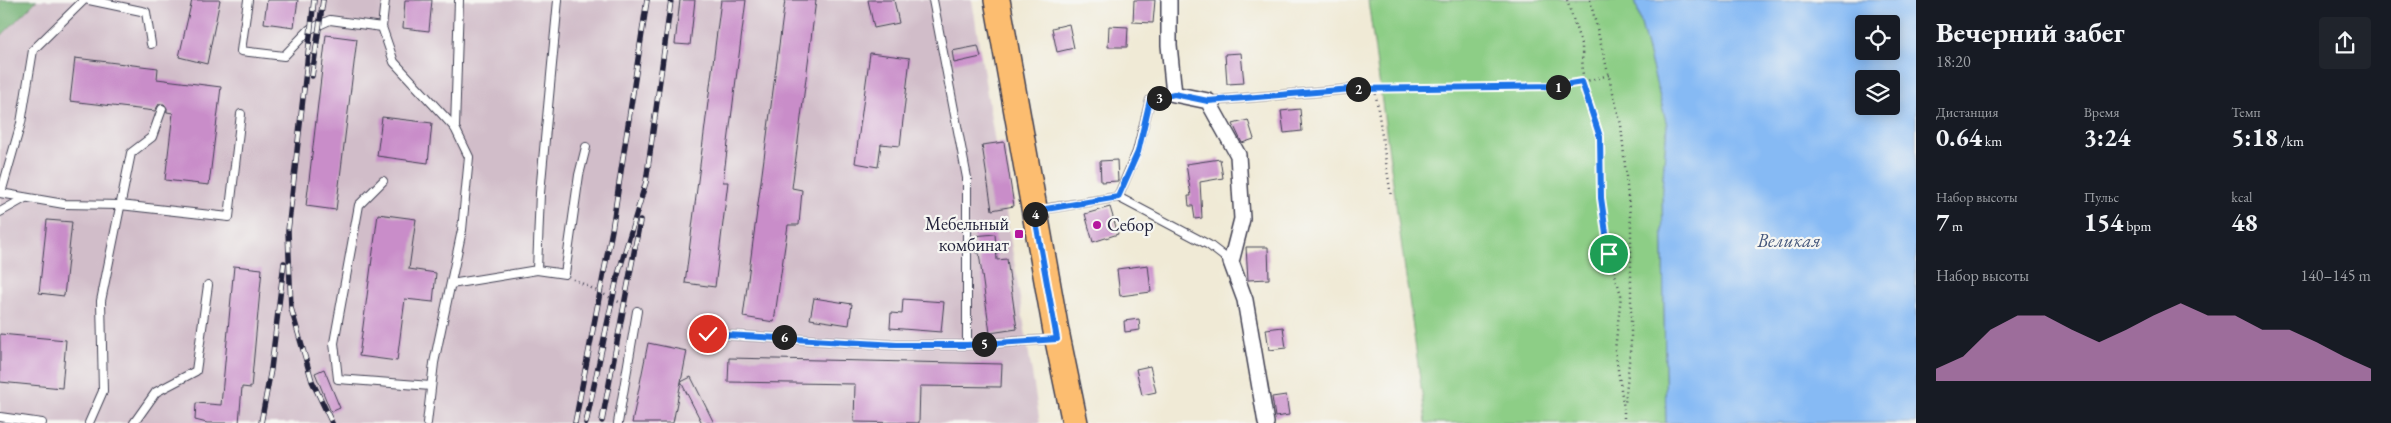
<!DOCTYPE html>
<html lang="ru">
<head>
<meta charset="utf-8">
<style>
	body { margin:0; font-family:"EB Garamond",serif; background:#20242c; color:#f1f3f6; height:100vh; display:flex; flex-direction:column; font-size:19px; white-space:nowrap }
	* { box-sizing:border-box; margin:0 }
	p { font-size:16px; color:#9ea1a6 }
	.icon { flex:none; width:28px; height:28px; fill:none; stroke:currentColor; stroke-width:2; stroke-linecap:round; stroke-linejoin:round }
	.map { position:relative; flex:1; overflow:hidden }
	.panel { display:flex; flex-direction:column; background:#171b24; width:475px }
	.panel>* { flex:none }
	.controls { position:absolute; left:1855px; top:15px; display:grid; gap:10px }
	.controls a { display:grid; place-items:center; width:45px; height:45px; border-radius:5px; background:#171b24; box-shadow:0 2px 12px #0003; font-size:25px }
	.pin { position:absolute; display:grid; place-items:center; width:42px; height:42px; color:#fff; margin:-21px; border:2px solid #fff; border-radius:50%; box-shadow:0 1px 5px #0007 }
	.km { position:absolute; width:25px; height:25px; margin:-12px; border-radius:50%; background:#222; color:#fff; font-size:14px; line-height:25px; text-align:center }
	.round { display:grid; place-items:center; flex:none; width:52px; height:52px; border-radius:5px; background:#20242c }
	.overview { display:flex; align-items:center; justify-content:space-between; height:85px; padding:0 20px }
	h1 { font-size:28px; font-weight:700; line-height:38px }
	.stats { display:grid; grid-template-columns:repeat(3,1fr); gap:8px; height:85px; padding:5px 20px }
	.stats div { display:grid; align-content:center }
	.stats b { font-size:25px; font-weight:700 }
	.stats small { font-size:14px; font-weight:400 }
	.stats p { font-size:14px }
	.chart { height:140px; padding:10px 20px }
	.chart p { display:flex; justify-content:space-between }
	.chart svg { width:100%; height:90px; margin-top:5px; fill:#d690ce; opacity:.7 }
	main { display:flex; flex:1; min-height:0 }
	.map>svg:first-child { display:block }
	.industrial { fill:#d1bdc9 }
	.green { fill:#8dce86; stroke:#587860 }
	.forest { fill:#72b173; stroke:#4a6a57 }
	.water { fill:#86baf4; stroke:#546e98; fill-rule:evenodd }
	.building { fill:#c98dc9 }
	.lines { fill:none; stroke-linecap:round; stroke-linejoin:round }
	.service-casing { stroke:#414052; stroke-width:10 }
	.minor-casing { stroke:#414052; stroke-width:18 }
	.primary-casing { stroke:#414052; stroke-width:28 }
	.path { stroke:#414052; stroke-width:2.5; stroke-dasharray:1 4; stroke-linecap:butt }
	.service { stroke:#fff; stroke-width:8 }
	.minor { stroke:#fff; stroke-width:15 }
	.primary { stroke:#fcbd6f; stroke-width:25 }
	.rail-casing { stroke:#22223b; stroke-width:5.5 }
	.rail { stroke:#f6f6f2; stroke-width:4; stroke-dasharray:11; stroke-linecap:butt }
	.route-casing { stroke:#fff; stroke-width:10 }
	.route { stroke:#1a73e8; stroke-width:6 }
	.poi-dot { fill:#b5179e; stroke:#f6f6f2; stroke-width:2 }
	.labels { text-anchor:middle; stroke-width:4.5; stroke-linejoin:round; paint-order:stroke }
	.poi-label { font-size:18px; fill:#22223b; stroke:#f6f6f2; text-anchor:end }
	.water-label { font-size:19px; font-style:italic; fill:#45577c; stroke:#f6f6f2 }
</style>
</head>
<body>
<main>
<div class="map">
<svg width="1916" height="423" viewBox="0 0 1916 423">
	<rect width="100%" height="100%" fill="#f6f6f2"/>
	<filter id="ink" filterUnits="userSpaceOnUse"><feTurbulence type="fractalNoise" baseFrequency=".02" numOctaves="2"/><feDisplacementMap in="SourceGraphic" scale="10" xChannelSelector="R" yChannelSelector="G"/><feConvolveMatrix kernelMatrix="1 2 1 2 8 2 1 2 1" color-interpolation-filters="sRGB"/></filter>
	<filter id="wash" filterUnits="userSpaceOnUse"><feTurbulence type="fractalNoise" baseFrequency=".0096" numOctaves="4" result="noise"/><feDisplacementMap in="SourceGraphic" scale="20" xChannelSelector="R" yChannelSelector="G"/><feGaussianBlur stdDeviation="1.12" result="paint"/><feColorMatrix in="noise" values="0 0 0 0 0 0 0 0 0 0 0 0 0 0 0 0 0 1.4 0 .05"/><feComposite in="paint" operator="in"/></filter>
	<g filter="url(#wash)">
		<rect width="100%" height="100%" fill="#f0ead6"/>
		<polygon class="industrial" points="37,0 972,0 1040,423 0,423 0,37"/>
		<polygon class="green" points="1368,0 1635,0 1667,125 1662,190 1666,423 1426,423"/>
		<polygon class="forest" points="0,0 37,0 0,37"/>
		<path class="water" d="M 1635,0 L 1916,0 L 1916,423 L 1666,423 L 1662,190 L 1667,125 ZM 1864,24 L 1891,24 L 1891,51 L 1864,51 ZM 1864,79 L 1891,79 L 1891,106 L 1864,106 Z"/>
		<g id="blocks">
			<g class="building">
				<polygon points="192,0 220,0 207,64 179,57"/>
				<polygon points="267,0 298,0 294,27 264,23"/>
				<polygon points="405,0 432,0 429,31 403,28"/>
				<polygon points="680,0 695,0 690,45 675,44"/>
				<polygon points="721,0 746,0 723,182 728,182 715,287 685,283"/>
				<polygon points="785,0 816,0 792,188 802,190 799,225 788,225 774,322 743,317"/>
				<polygon points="868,0 894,0 899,23 874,28"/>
				<polygon points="1134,0 1155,0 1153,23 1133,22"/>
				<polygon points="1069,24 1074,48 1057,52 1052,28"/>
				<polygon points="1109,26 1128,27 1127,47 1108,47"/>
				<polygon points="326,35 357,39 336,210 306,206"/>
				<polygon points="978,46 981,57 954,63 952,51"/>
				<polygon points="870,53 910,58 900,146 881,144 878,167 855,163"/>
				<polygon points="1241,53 1244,83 1227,84 1225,54"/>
				<polygon points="75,58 158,68 157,79 221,87 209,185 165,180 173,113 167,112 167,108 164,104 159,104 155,111 70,101"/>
				<polygon points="1300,109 1302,131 1284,133 1281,111"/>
				<polygon points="382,117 432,123 428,163 377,156"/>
				<polygon points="1248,120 1254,139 1242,143 1233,124"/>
				<polygon points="1004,142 1014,206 992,210 982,145"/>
				<polygon points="1220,159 1223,178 1200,182 1202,218 1195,219 1193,206 1189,206 1188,196 1191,196 1186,164"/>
				<polygon points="1117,160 1118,181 1101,182 1100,161"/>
				<polygon points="1110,207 1118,234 1093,242 1085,214"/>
				<polygon points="378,214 416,219 409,269 436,273 433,302 405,299 397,361 359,356"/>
				<polygon points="47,220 72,222 64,296 39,293"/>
				<polygon points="995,234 997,260 1007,259 1017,329 990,333 979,253 976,253 974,236"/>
				<polygon points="1246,247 1268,247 1269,279 1248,280"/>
				<polygon points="1148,265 1151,292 1120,296 1117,269"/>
				<polygon points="234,266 262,269 251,388 242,387 239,423 207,423 195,420 196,403 221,405"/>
				<polygon points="814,298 852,304 849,325 810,319"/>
				<polygon points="903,299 944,302 941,332 890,328 891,313 902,314"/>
				<polygon points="1139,319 1140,330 1125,332 1124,321"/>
				<polygon points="1283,327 1286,348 1269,350 1266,329"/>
				<polygon points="0,334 66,340 62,388 0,382"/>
				<polygon points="648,343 687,351 673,423 632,423"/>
				<polygon points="729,358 1002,364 1001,387 920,386 919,423 854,422 855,384 728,382"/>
				<polygon points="1150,366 1156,392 1142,395 1136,369"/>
				<polygon points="324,369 340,408 331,412 315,373"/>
				<polygon points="691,377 714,423 702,423 681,382"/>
				<polygon points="1286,395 1289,415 1275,417 1272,397"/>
			</g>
		</g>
	</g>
	<g filter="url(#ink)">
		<use href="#blocks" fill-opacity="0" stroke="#414052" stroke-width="1"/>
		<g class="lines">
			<g class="service-casing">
				<g id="service">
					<polyline points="89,0 146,12 151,44"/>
					<polyline points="248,0 241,51 284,56 310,29 330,20 382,27"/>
					<polyline points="385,0 382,27 394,62 455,128 469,157 462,230 434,363 427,423"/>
					<polyline points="933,0 967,178 967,345"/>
					<polyline points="1208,101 1352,89"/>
					<polyline points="455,128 459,0"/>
					<polyline points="383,181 359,205 334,343 338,379 431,386"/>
					<polyline points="0,193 64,204 120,205 229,217 241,114"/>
					<polyline points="1,193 21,123 33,50 84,0"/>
					<polyline points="1118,197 1209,245 1231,262"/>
					<polyline points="1038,210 1118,197 1137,152 1150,100 1174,94"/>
					<polyline points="0,212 25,198"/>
					<polyline points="537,270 565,274 579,175 586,147"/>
					<polyline points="451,284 537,270 540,193 558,0"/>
					<polyline points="708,334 897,345 967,345 1055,339"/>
					<polyline points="0,417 42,423"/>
					<polyline points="89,423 103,391 101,301 131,153 152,137 162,109"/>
					<polyline points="134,423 156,392 196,371 208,285"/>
					<polyline points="618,423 637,311"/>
				</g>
			</g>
			<g class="minor-casing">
				<polyline id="minor" points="1169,0 1169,45 1174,94 1208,101 1238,155 1242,219 1231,262 1245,300 1266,423"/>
			</g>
			<g class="primary-casing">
				<polyline id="primary" points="997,0 1056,331 1075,423"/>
			</g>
			<g class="path">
				<polyline points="1567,0 1582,47 1583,82 1609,75"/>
				<polyline points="1590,0 1621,125 1631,227 1631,342 1625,404"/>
				<polyline points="1361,89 1558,87 1583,82 1600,137 1601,198 1609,254 1621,295 1615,350 1624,409"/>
				<polyline points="1375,89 1391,196"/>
				<polyline points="573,279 629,307"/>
				<polyline points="1624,423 1624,410"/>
			</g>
			<use href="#service" class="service"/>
			<use href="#minor" class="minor"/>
			<use href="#primary" class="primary"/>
			<g class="rail-casing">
				<g id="rail">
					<polyline points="314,0 288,231 291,308 312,381 332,423"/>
					<polyline points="312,76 323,0"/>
					<polyline points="602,421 640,221"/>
					<polyline points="261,423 271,369 284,263"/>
					<polyline points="575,423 612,230 647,0"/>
					<polyline points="586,423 617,278 646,182 671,0"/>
				</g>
			</g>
			<use href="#rail" class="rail"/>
		</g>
	</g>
	<g class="lines" filter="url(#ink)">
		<g class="route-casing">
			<polyline id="route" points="708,334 897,345 967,345 1057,339 1034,211 1118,197 1138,152 1150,100 1174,94 1208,101 1352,89 1558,86 1582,82 1600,137 1601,198 1609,254"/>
		</g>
		<use href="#route" class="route"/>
	</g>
	<g class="poi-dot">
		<circle cx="1097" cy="225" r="5"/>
		<rect x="1014" y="229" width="10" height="10" rx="2.5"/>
	</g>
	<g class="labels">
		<g class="poi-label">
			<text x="1009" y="230">Мебельный<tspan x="1009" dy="21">комбинат</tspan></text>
			<text x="1107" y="231" text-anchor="start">Себор</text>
		</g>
		<g class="water-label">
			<text x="1789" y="247">Великая</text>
		</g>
	</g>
</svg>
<div class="controls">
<a><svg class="icon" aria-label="locate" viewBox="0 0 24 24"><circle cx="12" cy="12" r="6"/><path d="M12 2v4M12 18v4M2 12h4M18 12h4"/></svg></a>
<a><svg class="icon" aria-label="layers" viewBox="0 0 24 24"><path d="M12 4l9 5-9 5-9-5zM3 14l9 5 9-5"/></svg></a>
</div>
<div class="pin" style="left:1609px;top:254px;background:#1e9e55"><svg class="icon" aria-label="arrive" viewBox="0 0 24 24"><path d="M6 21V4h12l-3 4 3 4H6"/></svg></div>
<div class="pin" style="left:708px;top:334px;background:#d93025"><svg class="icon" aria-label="check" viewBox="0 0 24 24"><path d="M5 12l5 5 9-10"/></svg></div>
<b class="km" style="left:1558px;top:87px">1</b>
<b class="km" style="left:1358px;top:89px">2</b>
<b class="km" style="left:1159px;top:98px">3</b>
<b class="km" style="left:1035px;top:214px">4</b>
<b class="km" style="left:984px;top:344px">5</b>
<b class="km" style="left:784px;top:337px">6</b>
</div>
<section class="panel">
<div class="overview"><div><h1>Вечерний забег</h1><p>18:20</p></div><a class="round"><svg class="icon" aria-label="share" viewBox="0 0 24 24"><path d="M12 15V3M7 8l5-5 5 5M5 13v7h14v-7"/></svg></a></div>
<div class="stats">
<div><p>Дистанция</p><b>0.64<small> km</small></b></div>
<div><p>Время</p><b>3:24</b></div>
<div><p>Темп</p><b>5:18<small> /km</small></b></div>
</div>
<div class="stats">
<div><p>Набор высоты</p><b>7<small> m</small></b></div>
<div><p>Пульс</p><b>154<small> bpm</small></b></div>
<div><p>kcal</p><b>48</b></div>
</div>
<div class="chart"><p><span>Набор высоты</span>140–145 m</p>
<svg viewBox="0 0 160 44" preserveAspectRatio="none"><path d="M0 44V38L10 32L20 19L30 12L40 12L50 19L60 25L70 19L80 12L90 6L100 12L110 12L120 19L130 19L140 25L150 32L160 38V44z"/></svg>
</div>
</section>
</main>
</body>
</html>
